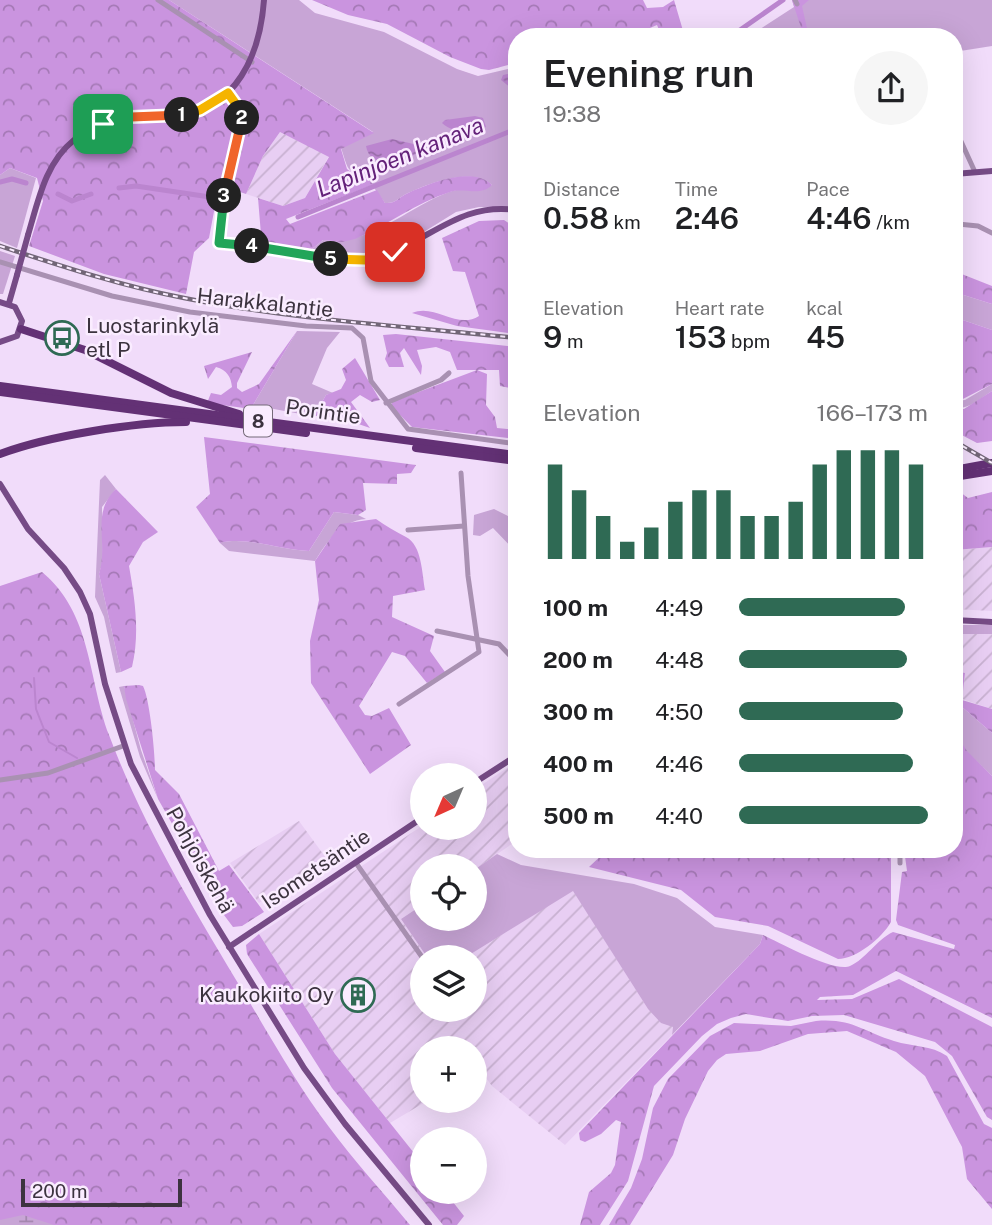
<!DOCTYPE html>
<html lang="en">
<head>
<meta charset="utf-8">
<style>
	body { margin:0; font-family:"Public Sans",sans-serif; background:#f6f6f6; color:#202124; height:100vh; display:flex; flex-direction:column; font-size:26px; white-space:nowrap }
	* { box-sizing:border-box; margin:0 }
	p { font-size:23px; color:#757577 }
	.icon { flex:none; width:38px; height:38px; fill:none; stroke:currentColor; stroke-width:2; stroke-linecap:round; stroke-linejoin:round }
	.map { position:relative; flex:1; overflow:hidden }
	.panel { position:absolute; left:508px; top:28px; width:455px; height:830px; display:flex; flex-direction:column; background:#fff; border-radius:28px; box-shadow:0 7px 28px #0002 }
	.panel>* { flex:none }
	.needle { width:46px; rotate:224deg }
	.controls { position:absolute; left:410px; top:763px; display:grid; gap:14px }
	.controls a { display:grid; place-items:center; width:77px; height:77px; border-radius:50%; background:#fff; box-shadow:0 7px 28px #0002; font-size:35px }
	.scale { position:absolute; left:21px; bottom:18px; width:161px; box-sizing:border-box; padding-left:7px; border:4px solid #3c333f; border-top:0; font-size:19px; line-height:24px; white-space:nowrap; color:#3c333f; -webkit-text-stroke:5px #faecff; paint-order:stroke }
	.pin { position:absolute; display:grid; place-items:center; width:60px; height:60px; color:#fff; margin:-30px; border-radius:14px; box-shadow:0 4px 10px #0006 }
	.km { position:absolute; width:35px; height:35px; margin:-18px; border-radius:50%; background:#222; color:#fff; font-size:19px; line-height:35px; text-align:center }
	.round { display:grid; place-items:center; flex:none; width:74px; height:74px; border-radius:37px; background:#f6f6f6 }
	.summary { display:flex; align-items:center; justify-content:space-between; height:119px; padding:0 35px }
	h1 { font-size:38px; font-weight:600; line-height:52px }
	.stats { display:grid; grid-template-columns:repeat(3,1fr); gap:10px; height:119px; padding:7px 35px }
	.stats div { display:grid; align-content:center }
	.stats b { font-size:30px; font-weight:600 }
	.stats small { font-size:19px; font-weight:400 }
	.stats p { font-size:19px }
	.chart { height:196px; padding:14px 35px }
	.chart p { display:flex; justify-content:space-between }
	.chart svg { width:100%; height:126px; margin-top:7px; stroke:#2f6a54; stroke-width:6 }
	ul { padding:0 35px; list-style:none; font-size:23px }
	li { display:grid; grid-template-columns:112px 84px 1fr; align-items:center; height:52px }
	li i { height:18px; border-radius:9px; background:#2f6a54 }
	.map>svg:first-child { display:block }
	.industrial { fill:url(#industrial-furrows) }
	.grass { fill:#c8a5d6 }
	.forest { fill:url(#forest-crowns) }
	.wetland { fill:url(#wetland-marsh) }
	.water { fill:url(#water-ripples) }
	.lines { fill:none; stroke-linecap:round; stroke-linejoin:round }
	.stream { stroke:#bb85cf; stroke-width:2 }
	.canal { stroke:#bb85cf; stroke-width:5 }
	.minor { stroke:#a991b2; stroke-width:5 }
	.major { stroke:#764b86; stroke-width:6 }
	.highway { stroke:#633175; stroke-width:8 }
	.rail-casing { stroke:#726677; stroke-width:4.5 }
	.rail { stroke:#faecff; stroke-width:2; stroke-dasharray:5; stroke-linecap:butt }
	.major-bridge { stroke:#764b86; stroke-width:6 }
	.split-1-casing { stroke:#fff; stroke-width:14 }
	.split-2-casing { stroke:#fff; stroke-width:14 }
	.split-3-casing { stroke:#fff; stroke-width:14 }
	.split-4-casing { stroke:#fff; stroke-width:14 }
	.split-5-casing { stroke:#fff; stroke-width:14 }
	.split-6-casing { stroke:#fff; stroke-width:14 }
	.split-1 { stroke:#f0652b; stroke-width:9 }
	.split-2 { stroke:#f5b400; stroke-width:9 }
	.split-3 { stroke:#f0652b; stroke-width:9 }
	.split-4 { stroke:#22a559; stroke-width:9 }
	.split-5 { stroke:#22a559; stroke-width:9 }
	.split-6 { stroke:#f5b400; stroke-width:9 }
	.labels { text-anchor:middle; stroke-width:5; stroke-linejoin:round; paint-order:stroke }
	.shield { fill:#faecff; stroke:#756a79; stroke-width:2 }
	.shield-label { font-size:19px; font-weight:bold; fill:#3c333f }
	.street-label { font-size:21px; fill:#3c333f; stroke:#faecff }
	.poi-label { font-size:21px; fill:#3c333f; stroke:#faecff; text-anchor:start }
	.water-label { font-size:23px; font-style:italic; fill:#64227a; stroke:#faecff }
</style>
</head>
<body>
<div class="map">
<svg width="992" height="1225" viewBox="0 0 992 1225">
	<defs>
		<pattern id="industrial-furrows" width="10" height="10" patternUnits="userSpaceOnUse" patternTransform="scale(1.75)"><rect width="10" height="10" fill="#e8cef3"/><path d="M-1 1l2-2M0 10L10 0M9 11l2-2" fill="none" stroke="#c8b1d1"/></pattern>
		<pattern id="forest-crowns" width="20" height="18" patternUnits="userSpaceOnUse" patternTransform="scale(1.75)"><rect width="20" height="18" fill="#ca94df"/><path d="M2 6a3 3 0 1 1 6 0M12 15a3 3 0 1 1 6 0" fill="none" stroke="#a579b6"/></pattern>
		<pattern id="wetland-marsh" width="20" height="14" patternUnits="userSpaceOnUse" patternTransform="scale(1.75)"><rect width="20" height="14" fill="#c8a5d6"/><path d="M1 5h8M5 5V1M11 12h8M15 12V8" fill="none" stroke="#a487af"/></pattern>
		<pattern id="water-ripples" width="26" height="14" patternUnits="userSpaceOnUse" patternTransform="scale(1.75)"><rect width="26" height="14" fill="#bb85cf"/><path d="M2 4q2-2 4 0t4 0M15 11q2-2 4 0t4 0" fill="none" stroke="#996da9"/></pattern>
	</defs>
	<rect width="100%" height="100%" fill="#f1dcfa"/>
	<g class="industrial">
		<polygon points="280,132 329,156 305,198 283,206 246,194 263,156"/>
		<polygon points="992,547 992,611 954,609 954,550"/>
		<polygon points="954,634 992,634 992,709 962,699 965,674 954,671"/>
		<polygon points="516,762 516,841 474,870 474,866 422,866 422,905 401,919 427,957 422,957 422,1010 474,1010 474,957 466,957 573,890 648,1009 673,1027 672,1035 565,1145 492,1086 480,1070 474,1072 474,1048 422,1048 422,1101 427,1101 390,1123 335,1054 259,934 422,826 474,828 474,790"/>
		<polygon points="299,821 326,858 259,903 230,863"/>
	</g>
	<g class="grass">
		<path d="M 169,0 L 299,0 L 315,13 L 384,32 L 457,69 L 478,76 L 516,67 L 516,208 L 479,207 L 456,212 L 406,243 L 367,256 L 311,258 L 312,249 L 323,240 C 368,247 410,206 449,192 C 462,187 476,190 492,185 C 472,166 427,184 406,194 C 398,198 395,204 385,203 L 372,185 L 372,175 C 346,174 349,171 341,148 L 373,132 Z"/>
		<polygon points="792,0 992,0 992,46 954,52 954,37 748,37 794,7"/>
		<polygon points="10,168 36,178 17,248 0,241 0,175"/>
		<polygon points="0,251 15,256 3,294 0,294"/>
		<polygon points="954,292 992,304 992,330 954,317"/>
		<polygon points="297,331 340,332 327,348 312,384 333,393 326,395 318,409 305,412 306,415 253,405"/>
		<path d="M 992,384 L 992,391 C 980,399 968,410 954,408 L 954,401 L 965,400 Z"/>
		<polygon points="105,475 116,489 102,507 103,561 99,574 121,672 116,673 104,617 95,597 100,480"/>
		<polygon points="494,509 508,516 516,511 516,552 493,528 480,536 473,535 474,515"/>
		<path d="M 334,512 L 358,515 L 366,519 C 340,521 328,541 315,561 L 229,551 L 220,543 C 245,536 281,550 309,551 Z"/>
		<rect x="954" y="625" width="38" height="9"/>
		<polygon points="124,686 141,750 158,799 140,757 119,687"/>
		<polygon points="954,700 992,733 992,776 967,752 992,858 904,857 904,849 954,849"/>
		<polygon points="497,854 521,865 634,884 677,898 715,927 763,935 760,944 672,1035 673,1027 661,1023 648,1009 573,891 466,957 427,957 401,919 422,905 422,919 474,919 474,870"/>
	</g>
	<g class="forest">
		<path d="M 0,0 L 169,0 L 374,133 L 341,149 L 347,169 L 354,174 L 363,170 L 372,175 L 372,185 L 286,219 L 290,224 L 377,190 L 385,203 C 395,204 398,198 406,194 C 427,184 473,165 492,185 C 481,197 463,187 450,192 C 416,203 387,225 355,239 L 342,242 L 323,240 L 312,249 L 311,258 L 262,247 L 258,198 L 283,206 L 305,198 L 329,157 L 280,132 L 263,156 L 246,194 L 219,185 L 209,238 L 194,252 L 186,294 L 104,274 L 29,246 L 43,201 L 37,178 L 10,168 L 0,175 Z"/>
		<polygon points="312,0 643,0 647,8 663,7 674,0 684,34 662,37 657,25 629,37 586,37 585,34 516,37 516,63 489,70 481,69 450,57 387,24 348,15"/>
		<polygon points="792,0 809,0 802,6 809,37 804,37"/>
		<path d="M 504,220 L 516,228 L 516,334 L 457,326 L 412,313 C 435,303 457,330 479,316 L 465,272 L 453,271 L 442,238 L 479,221 Z"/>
		<polygon points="954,271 992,286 992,304 954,292"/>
		<polygon points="954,317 992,330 992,384 957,402 954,401"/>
		<path d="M 297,331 L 253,405 L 244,408 L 207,403 L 211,393 L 221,395 L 232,387 C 231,377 227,370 216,367 L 208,379 L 204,366 L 252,352 L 237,383 L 237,388 L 242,392 L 259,384 Z"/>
		<polygon points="396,334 516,347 516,389 500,386 499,370 457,370 450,352 436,347 417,350 422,366 421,375 404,348 400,353 404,367 389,367 385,359 387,353 383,335"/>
		<polygon points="355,358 380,400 372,402 360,395 351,402 370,428 341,418 306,415 306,410 318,409 326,395 341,389 346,380 342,369"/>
		<polygon points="477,370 487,374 486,405 495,417 497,428 516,430 516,439 412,427 392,407 392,402"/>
		<polygon points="992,391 992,441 977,443 954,431 954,408 964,409"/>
		<path d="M 204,437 L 416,465 L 411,473 L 397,474 L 397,484 L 363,483 L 366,510 L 358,515 L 334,512 L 309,551 C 281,550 245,536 220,543 L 196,507 L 210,494 Z"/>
		<path d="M 116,489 L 158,532 L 143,542 L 129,566 C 135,600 140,633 132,667 L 121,672 L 99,574 C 109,542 90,514 116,489 Z"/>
		<polygon points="960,492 968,498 992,492 992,547 954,550 954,493"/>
		<path d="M 376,519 C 386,526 395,531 406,537 C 422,545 422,574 425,590 L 393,596 L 392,617 L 434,636 L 430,651 L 445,672 L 427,683 L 405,656 L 392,652 L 359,706 L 365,715 L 372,716 L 389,708 L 411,745 L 370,774 L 311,683 L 310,641 L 319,600 L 315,561 L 340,524 Z"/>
		<path d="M 42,572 C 92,613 88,679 109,735 C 143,826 194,910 244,993 C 271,1038 297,1085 329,1127 C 354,1161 383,1192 410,1225 L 0,1225 L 0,586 Z"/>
		<polygon points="954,671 965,673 962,700 992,709 992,733 954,700"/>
		<path d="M 139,685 L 143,686 C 150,700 155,753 155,770 L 179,794 L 219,871 L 229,865 L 264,912 L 242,926 L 233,927 L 224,915 L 158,799 L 126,699 L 124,686 Z"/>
		<path d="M 954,731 L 967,751 L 992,776 L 992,1018 L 896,971 L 853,995 L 820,997 L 817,1000 L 852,999 L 899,979 L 992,1027 L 992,1120 L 987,1117 L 952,1056 L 935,1042 L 844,1015 L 812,1016 L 788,1021 L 746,1014 L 731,1018 L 717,1024 L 702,1036 L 654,1086 L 628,1181 L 600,1225 L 580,1225 L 589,1192 L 611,1173 L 615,1165 L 621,1122 L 616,1120 L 601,1134 L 585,1142 L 580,1140 L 579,1133 L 760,944 L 763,935 C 780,943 835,973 850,966 C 866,959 876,940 893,932 L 954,949 L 955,945 L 898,925 L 896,920 L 902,872 L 907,871 L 904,849 L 954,849 Z"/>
		<path d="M 608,849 L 891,849 L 891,922 C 882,938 856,959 838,959 L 768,926 L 715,917 L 681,890 L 589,867 Z"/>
		<polygon points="259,934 335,1054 422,1163 422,1192 445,1192 464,1216 457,1225 443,1225 332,1088 247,954 246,945"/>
		<path d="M 816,1021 C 853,1018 863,1032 894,1041 C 913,1047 931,1045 947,1056 L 984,1124 L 992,1128 L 992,1209 L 967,1179 L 962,1147 L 925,1076 L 896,1052 L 847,1031 L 808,1034 L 760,1051 L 726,1054 L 717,1060 L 708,1071 L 685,1119 L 673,1155 L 630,1225 L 609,1225 L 631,1188 L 642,1159 L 653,1108 L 668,1079 L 710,1036 L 734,1023 L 791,1026 Z"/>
	</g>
	<polygon class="wetland" points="23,1215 54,1225 0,1225 0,1220"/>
	<g class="water">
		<polygon points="516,72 516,92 501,80 503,75"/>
		<path d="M 475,116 L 483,118 L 486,127 C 474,134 452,133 442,123 L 445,120 Z"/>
		<path d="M 392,139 L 418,145 L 420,151 C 405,162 370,171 366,146 Z"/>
	</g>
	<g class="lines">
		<polyline class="stream" points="34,678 36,709 49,742 77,758"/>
		<g class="canal">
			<polyline points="730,37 783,0"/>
			<polyline points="0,182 12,179 26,183"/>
			<polyline points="119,188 136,186 210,197"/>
			<polyline points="58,194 72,201 91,194"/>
			<polyline points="298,217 516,129"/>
		</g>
		<g class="minor">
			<polyline points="158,0 252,62"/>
			<polyline points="795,0 797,4"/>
			<polyline points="954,126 975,172"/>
			<polyline points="958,224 978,226 992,233"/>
			<polyline points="0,262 112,296 190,312 306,326 352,328 363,338 371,381 408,429 510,443"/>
			<polyline points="386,403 441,380 449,373"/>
			<polyline points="408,530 464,526"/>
			<polyline points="437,631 499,644 516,662"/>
			<polyline points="399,704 479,652 468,576 461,473"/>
			<polyline points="0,780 48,773 123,746"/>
			<polyline points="356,863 422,957"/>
			<polyline points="900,863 900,849"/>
		</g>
		<g class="major">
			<path d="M 228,93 L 238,107 L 242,118 L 223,201 L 219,243 C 233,244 248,244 261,247 C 296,254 331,265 367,259 C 423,250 454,201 516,210"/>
			<polyline points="954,174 992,171"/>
			<path d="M 28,235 C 38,202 45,163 74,140 C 104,114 139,120 176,116 C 237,110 260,54 264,0"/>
			<polyline points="0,302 15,307 22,321 17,336 0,342"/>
			<polyline points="9,303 17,275"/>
			<polyline points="0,484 28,529 64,568 80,592 90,614 105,684 131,764 210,915 304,1068 345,1124 429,1225"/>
			<polyline points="954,620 992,622"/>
			<polyline points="474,783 516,756"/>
			<polyline points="229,947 422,818"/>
		</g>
		<g class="highway">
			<polyline points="21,329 85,350 171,393 239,414"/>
			<polyline points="0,386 516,455"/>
			<polyline points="0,392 306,433"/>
			<polyline points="416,448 516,461"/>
			<path d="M 0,454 C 48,436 135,422 186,422"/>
			<polyline points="954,470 992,463"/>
			<polyline points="954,477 992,471"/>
		</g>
		<g class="rail-casing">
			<g id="rail">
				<path d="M 0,246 C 61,266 121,286 184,298 C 293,320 406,326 516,338"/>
				<polyline points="954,441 992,463"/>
			</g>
		</g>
		<use href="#rail" class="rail"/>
		<polyline class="major-bridge" points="17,275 28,235"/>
	</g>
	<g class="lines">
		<g class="split-1-casing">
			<polyline id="split-1" points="103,124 131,117 182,115"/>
		</g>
		<g class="split-2-casing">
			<polyline id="split-2" points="182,115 200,110 228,93 238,107 242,118"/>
		</g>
		<g class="split-3-casing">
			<polyline id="split-3" points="224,196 242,118"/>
		</g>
		<g class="split-4-casing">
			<polyline id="split-4" points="224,196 219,243 252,246"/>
		</g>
		<g class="split-5-casing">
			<polyline id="split-5" points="252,246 331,259"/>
		</g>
		<g class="split-6-casing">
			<polyline id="split-6" points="331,259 365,260 395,252"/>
		</g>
		<use href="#split-1" class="split-1"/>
		<use href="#split-2" class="split-2"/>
		<use href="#split-3" class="split-3"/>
		<use href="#split-4" class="split-4"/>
		<use href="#split-5" class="split-5"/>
		<use href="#split-6" class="split-6"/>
	</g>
	<defs>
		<g id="bus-ring" transform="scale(1.75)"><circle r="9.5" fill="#faecff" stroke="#2f6a54" stroke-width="1.5"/><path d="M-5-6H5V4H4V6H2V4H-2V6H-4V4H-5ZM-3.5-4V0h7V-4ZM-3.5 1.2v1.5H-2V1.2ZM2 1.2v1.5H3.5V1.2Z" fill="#2f6a54"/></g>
		<g id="building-ring" transform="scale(1.75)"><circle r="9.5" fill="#faecff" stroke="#2f6a54" stroke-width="1.5"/><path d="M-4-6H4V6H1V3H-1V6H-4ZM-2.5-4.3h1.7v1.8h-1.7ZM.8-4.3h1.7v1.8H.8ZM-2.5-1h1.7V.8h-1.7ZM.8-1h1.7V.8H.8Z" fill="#2f6a54"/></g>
	</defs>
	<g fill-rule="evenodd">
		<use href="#bus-ring" x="62" y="338"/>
		<use href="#building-ring" x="358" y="995"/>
	</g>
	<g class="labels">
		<rect class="shield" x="244" y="405.5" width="28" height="31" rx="5"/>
		<g class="shield-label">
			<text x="258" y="428">8</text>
		</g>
		<g class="street-label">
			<text transform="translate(265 303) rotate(6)" y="7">Harakkalantie</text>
			<text transform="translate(323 412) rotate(8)" y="7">Porintie</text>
			<text transform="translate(200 860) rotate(61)" y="7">Pohjoiskehä</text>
			<text transform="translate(316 869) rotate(-34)" y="7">Isometsäntie</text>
		</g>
		<g class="poi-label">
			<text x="86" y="333">Luostarinkylä<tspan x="86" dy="24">etl P</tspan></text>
			<text x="334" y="1002" text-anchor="end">Kaukokiito Oy</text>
		</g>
		<g class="water-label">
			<text transform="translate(400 157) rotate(-22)" y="8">Lapinjoen kanava</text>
		</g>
	</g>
</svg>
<div class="controls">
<a><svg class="needle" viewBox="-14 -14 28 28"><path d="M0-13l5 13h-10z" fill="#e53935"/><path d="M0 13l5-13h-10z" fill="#757577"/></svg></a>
<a><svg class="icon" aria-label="locate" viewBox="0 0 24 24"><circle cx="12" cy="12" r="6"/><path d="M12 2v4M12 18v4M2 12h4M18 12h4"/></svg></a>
<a><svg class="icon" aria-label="layers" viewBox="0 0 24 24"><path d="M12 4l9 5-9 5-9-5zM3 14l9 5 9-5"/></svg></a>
<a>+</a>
<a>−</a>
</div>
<div class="scale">200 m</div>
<div class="pin" style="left:103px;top:124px;background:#1e9e55"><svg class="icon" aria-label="arrive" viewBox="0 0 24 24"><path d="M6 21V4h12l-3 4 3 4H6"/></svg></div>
<div class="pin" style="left:395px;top:252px;background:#d93025"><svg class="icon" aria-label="check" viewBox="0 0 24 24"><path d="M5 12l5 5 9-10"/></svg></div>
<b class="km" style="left:182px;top:115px">1</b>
<b class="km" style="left:242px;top:118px">2</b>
<b class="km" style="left:224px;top:196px">3</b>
<b class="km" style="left:252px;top:246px">4</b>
<b class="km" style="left:331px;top:259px">5</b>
<section class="panel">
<div class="summary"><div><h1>Evening run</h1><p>19:38</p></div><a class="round"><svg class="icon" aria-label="share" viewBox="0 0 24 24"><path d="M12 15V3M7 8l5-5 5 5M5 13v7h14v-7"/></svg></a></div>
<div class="stats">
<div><p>Distance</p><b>0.58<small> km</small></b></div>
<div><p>Time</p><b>2:46</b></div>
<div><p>Pace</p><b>4:46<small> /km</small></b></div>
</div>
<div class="stats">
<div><p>Elevation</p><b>9<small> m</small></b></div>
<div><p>Heart rate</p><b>153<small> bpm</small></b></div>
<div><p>kcal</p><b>45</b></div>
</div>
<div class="chart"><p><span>Elevation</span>166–173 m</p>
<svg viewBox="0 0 160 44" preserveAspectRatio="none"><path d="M5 44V11M15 44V20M25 44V29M35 44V38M45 44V33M55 44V24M65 44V20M75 44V20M85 44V29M95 44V29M105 44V24M115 44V11M125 44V6M135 44V6M145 44V6M155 44V11"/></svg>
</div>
<ul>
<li><b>100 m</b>4:49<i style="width:88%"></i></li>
<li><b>200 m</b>4:48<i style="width:89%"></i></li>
<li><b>300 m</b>4:50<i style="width:87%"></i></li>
<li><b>400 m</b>4:46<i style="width:92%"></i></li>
<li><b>500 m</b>4:40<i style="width:100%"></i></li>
</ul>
</section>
</div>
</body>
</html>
